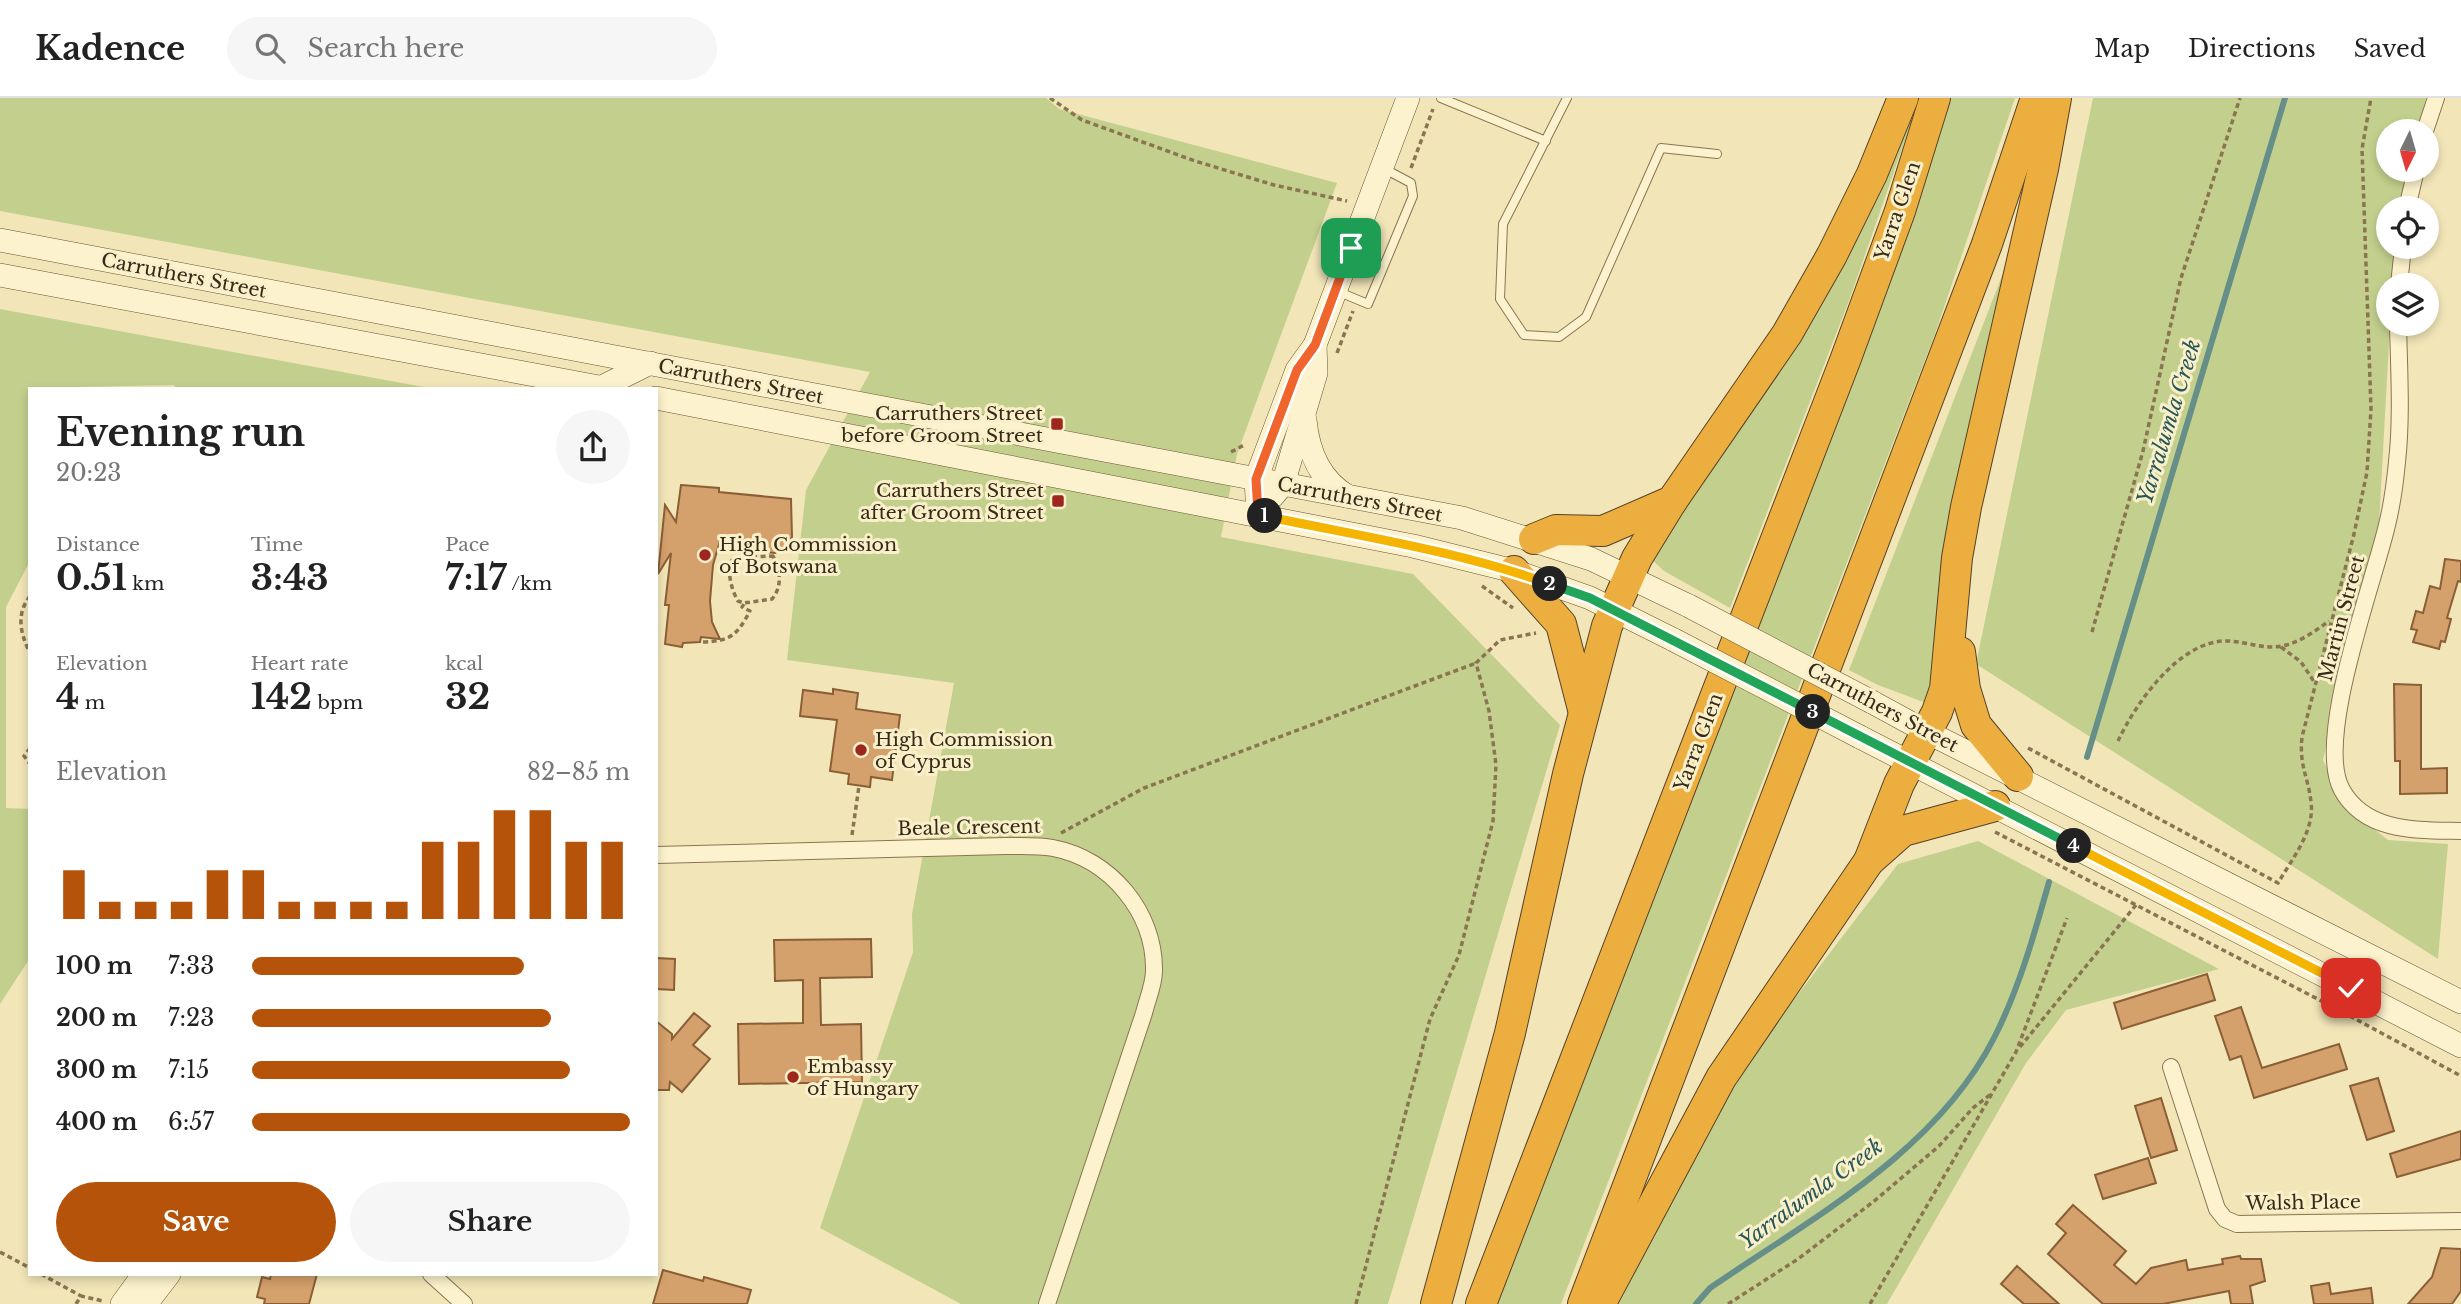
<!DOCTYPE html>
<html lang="en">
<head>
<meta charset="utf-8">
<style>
	body { margin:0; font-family:"Libre Baskerville",serif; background:#f6f6f6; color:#222; height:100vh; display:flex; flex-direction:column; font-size:26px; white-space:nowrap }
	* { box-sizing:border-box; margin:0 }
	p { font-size:23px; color:#767676 }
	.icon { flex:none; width:38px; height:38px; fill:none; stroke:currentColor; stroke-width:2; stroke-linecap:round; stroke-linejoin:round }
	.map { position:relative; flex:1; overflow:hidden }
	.side { position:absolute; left:28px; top:289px; width:630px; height:889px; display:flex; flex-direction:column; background:#fff; border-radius:0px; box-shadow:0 4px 10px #0003 }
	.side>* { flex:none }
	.needle { width:46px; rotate:185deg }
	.controls { position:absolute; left:2376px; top:21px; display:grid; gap:14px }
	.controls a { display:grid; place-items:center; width:63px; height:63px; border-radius:50%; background:#fff; box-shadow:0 4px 10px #0003; font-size:35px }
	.pin { position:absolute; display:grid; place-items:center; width:60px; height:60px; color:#fff; margin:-30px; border-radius:14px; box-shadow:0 4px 10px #0006 }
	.km { position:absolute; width:35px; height:35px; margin:-18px; border-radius:50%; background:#222; color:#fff; font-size:19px; line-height:35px; text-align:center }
	.round { display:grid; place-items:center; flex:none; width:74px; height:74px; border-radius:37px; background:#f6f6f6 }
	.summary { display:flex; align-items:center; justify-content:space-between; height:119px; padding:0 28px }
	h1 { font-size:38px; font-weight:700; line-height:52px }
	.stats { display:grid; grid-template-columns:repeat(3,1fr); gap:10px; height:119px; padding:7px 28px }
	.stats div { display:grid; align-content:center }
	.stats b { font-size:35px; font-weight:700 }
	.stats small { font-size:19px; font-weight:400 }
	.stats p { font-size:19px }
	.chart { height:196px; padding:14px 28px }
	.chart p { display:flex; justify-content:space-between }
	.chart svg { width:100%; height:126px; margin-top:7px; stroke:#b45309; stroke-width:6 }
	.button { display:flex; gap:14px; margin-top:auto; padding:14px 28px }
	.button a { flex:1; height:80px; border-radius:42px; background:#b45309; color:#fff; font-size:28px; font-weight:700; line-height:80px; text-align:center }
	.button a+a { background:#f6f6f6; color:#222 }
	ul { padding:0 28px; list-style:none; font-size:23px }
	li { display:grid; grid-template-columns:112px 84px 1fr; align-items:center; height:52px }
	li i { height:18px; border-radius:9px; background:#b45309 }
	header { display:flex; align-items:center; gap:42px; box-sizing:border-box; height:98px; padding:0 35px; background:#fff; border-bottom:2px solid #e0e0e0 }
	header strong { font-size:33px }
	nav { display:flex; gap:38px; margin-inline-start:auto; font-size:24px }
	.search { width:490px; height:63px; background:#f6f6f6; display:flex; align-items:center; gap:18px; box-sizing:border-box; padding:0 24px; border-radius:38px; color:#767676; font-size:26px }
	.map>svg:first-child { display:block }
	.green { fill:#c3d08d }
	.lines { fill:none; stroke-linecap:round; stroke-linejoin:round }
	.stream { stroke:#668f89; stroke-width:6 }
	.building { fill:#d4a06b; stroke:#8b5f36; stroke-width:2 }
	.lane-casing { stroke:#8a7452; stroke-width:10 }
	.street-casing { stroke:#8a7452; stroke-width:18 }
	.secondary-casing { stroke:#6b5536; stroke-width:24 }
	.highway-casing { stroke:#564128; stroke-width:32 }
	.path { stroke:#8a7452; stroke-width:3.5; stroke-dasharray:5 3.5; stroke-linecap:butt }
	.lane { stroke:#fcf2cd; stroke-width:8 }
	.street { stroke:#fcf2cd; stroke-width:16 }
	.secondary { stroke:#fcf2cd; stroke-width:23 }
	.highway { stroke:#ecaf3f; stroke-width:30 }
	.secondary-bridge-casing { stroke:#6b5536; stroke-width:24; stroke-linecap:butt }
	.secondary-bridge { stroke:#fcf2cd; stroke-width:23 }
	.split-1-casing { stroke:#fff; stroke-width:14 }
	.split-2-casing { stroke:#fff; stroke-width:14 }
	.split-3-casing { stroke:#fff; stroke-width:14 }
	.split-4-casing { stroke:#fff; stroke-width:14 }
	.split-5-casing { stroke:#fff; stroke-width:14 }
	.split-1 { stroke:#f0652b; stroke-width:9 }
	.split-2 { stroke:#f5b400; stroke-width:9 }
	.split-3 { stroke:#22a559; stroke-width:9 }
	.split-4 { stroke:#22a559; stroke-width:9 }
	.split-5 { stroke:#f5b400; stroke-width:9 }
	.poi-dot { fill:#9e271d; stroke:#f9efc9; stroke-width:2.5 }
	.labels { text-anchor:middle; stroke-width:6; stroke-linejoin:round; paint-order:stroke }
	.street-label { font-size:19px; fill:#372a19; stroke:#f9efc9 }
	.poi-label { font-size:19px; fill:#372a19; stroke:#f9efc9; text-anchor:start }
	.water-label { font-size:21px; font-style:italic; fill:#275758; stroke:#f9efc9 }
</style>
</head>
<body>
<header>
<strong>Kadence</strong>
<div class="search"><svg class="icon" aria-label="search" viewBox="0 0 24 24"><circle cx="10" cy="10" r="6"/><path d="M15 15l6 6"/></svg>Search here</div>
<nav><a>Map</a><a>Directions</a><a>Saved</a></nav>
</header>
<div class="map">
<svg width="2461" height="1206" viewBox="0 0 2461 1206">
	<rect width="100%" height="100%" fill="#f2e6b9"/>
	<g class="green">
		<polygon points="0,0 1046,0 1059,11 1337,85 1237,356 1221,439 1413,476 1560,627 1388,1206 961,1206 820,1130 913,854 912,816 954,585 787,562 806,392 870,274 0,113"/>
		<polygon points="1951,0 2015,0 1935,236 1561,1206 1495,1206 1929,69"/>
		<polygon points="2093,0 2426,0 2418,33 2389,33 2389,72 2409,72 2400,110 2389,110 2389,149 2394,149 2392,187 2389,187 2390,226 2379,427 2323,662 2346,709 2388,742 2448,746 2438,861 1976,566"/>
		<polygon points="1907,21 1912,22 1850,200 1730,510 1664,473 1652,462"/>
		<polygon points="2005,170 2012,172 1939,566 1926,605 1878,587 1849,572"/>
		<polygon points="0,211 429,290 176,290 174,287 30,290 30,463 6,509 6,710 30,711 30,860 0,906"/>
		<polygon points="1978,743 2219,871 2066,912 2026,965 1887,1206 1619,1206 1727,989 1898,766"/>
	</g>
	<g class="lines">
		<g class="stream">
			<polyline points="2087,659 2285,0"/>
			<path d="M 1696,1206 L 1710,1190 C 1812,1120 1936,1054 1994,940 C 2019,891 2034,837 2049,784"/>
		</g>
	</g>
	<g class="building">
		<polygon points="681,387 719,390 719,394 791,401 792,439 786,449 775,455 735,452 720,443 713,467 710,503 712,524 720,541 701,539 700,544 683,545 682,549 665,546 669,507 665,507 671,455 658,476 665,407 676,424"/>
		<polygon points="2445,461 2461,463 2461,484 2458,483 2447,520 2451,521 2445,544 2441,543 2439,551 2413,544 2417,532 2411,531 2416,513 2423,515 2430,488 2440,491"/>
		<polygon points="2394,586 2421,587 2421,671 2447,670 2447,695 2400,696 2400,663 2395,663"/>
		<polygon points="833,591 858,595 856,611 900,617 892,682 871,679 870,689 848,686 849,676 830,673 837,622 800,618 803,592 833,596"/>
		<polygon points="871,841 872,879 820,880 821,927 861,926 862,984 739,986 738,926 803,925 803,882 775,883 774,842"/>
		<polygon points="656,860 675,861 674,892 656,891"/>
		<polygon points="2207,876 2215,902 2122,931 2114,905"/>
		<polygon points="2241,909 2262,970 2339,946 2347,971 2254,1000 2241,958 2230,962 2215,918"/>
		<polygon points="694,915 710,928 693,947 710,961 682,994 670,984 669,992 656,992 656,923 672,936 672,941"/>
		<polygon points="2378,980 2394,1033 2367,1042 2350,988"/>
		<polygon points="2161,1000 2177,1052 2151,1060 2135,1008"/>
		<polygon points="2461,1033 2461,1061 2397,1079 2390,1056"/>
		<polygon points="2148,1060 2156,1085 2103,1101 2095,1077"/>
		<polygon points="2073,1107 2126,1153 2114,1167 2136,1186 2151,1170 2186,1162 2188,1172 2223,1166 2222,1161 2240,1158 2241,1161 2261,1161 2265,1183 2250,1188 2253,1206 2231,1206 2229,1193 2163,1206 2103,1206 2048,1156 2066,1135 2056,1126"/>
		<polygon points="2441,1150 2461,1151 2461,1193 2452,1206 2408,1206 2432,1179"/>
		<polygon points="2017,1168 2059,1206 2024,1206 2001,1186"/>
		<polygon points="663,1172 703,1183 704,1179 751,1192 747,1206 653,1206"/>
		<polygon points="271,1176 317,1176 309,1206 264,1206 265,1201 257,1199 262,1179 270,1181"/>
		<polygon points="2329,1185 2331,1196 2371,1190 2373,1206 2314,1206 2311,1188"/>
	</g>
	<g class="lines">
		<g class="lane-casing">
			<g id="lane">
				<polyline points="1441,0 1546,43"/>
				<polyline points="1567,0 1503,126 1500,201 1524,237 1559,239 1586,219 1661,50 1717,56"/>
				<polyline points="1339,194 1368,206 1413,98 1411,85 1383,70"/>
			</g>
		</g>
		<g class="street-casing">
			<g id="street">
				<polyline points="2425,33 2436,0"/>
				<polyline points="2407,110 2416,72"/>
				<polyline points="2399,187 2403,149"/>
				<path d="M 2398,226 C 2399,272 2402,319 2397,364 C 2395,385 2392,407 2387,427 C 2374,484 2314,642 2342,692 C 2366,735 2418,732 2461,733"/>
				<path d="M 656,757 L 1005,748 C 1020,748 1038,747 1053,750 C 1111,761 1155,815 1154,873 C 1154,887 1147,902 1144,915 L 1047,1206"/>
				<polyline points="2171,969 2217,1111 2225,1121 2237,1126 2461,1123"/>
				<polyline points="431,1176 464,1206"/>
			</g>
		</g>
		<g class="secondary-casing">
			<g id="secondary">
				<polyline points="0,142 1462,420 1591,461 1689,508"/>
				<polyline points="0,177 604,290"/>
				<polyline points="600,290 650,265"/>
				<polyline points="656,300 1413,448 1514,473 1590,500 1674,542"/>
				<path d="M 1305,322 C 1308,353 1320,382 1347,398"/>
				<polyline points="1273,398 1283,386 1316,275 1315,247"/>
				<polyline points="1258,417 1256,381 1297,272 1315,247 1408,0"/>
				<polyline points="1872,604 1927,634 2461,904"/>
				<polyline points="1860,639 2461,948"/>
				<polyline points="122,1206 144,1176"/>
				<polyline points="146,1206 169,1176"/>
			</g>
		</g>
		<g class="highway-casing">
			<g id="highway">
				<polyline points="1534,441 1556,432 1603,433 1672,403"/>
				<polyline points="1514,473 1561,526 1583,611"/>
				<polyline points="1960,554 1965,591 1976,627 2018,678"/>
				<polyline points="1869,763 1899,686 1937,614 1945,591 1957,460 1966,409 2043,71 2056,0"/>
				<polyline points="1603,1201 1721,980 1869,763 1903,733 1995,708"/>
				<polyline points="1436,1206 1510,935 1568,676 1607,528 1637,460 1672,403 1787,236 1832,157 1872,76 1903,0"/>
				<polyline points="1481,1206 1846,260 1900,113 1935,0"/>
				<polyline points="1583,1206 1987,146 2036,0"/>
			</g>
		</g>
		<g class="path">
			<polyline points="1050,0 1082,22 1195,63 1274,87 1347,103"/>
			<polyline points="1411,70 1433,11"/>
			<polyline points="1337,255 1353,213"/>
			<polyline points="1231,354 1246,346"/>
			<path d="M 773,458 C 780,472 783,488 772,501 L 744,505 L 738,503 C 731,491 726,472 733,460 Z"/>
			<polyline points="1482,488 1513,510"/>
			<path d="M 30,498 C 16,516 20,535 30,555"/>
			<polyline points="2092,534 2143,353 2181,180 2240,0"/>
			<path d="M 703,544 C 731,543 737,537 750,513 L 742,509 L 744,506"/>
			<polyline points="2281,549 2301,564 2315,585"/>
			<path d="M 2118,643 C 2136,605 2177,546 2223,543 C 2242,542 2263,552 2282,548 C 2299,545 2315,533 2329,523"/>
			<polyline points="30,650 24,658 30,666"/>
			<path d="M 2028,650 L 2278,785 C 2292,761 2315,733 2311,704 C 2308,678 2299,668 2302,639 L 2354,436 L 2367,374 L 2371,311 L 2362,51 L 2371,0"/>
			<polyline points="1995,734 2335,910 2461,978"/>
			<polyline points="1061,735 1144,690 1476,565"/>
			<polyline points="852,737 859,688"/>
			<polyline points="2020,949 2136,807"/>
			<polyline points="0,1154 30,1170"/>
			<polyline points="41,1176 81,1198"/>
			<polyline points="76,1206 81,1198 103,1203"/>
			<polyline points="1356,1206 1430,921 1459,857 1493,723 1496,667 1489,613 1476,565 1500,542 1536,535"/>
			<polyline points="1728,1206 1798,1161 1873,1104 1939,1048 1973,1010 1991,996"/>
			<polyline points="1870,1206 2016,954 2067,820"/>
		</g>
		<use href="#lane" class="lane"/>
		<use href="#street" class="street"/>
		<use href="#secondary" class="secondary"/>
		<use href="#highway" class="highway"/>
		<g class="secondary-bridge-casing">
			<g id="secondary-bridge">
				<polyline points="1689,508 1872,604"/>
				<polyline points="1674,542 1860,639"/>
			</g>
		</g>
		<use href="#secondary-bridge" class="secondary-bridge"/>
	</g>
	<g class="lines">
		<g class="split-1-casing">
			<polyline id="split-1" points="1265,418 1258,416 1256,381 1297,272 1315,247 1351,150"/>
		</g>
		<g class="split-2-casing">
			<path id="split-2" d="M 1265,418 C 1360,438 1458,453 1550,486"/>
		</g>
		<g class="split-3-casing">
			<polyline id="split-3" points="1550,486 1590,500 1813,614"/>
		</g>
		<g class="split-4-casing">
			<polyline id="split-4" points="1813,614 2074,748"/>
		</g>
		<g class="split-5-casing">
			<polyline id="split-5" points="2074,748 2351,890"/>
		</g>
		<use href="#split-1" class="split-1"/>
		<use href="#split-2" class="split-2"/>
		<use href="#split-3" class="split-3"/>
		<use href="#split-4" class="split-4"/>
		<use href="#split-5" class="split-5"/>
	</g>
	<g class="poi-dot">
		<rect x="1050" y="319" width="14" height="14" rx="3.5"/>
		<rect x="1051" y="396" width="14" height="14" rx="3.5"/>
		<circle cx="705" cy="457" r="7"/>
		<circle cx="861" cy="652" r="7"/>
		<circle cx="793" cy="979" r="7"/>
	</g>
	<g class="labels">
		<g class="street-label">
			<text transform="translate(1897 113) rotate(-71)" y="7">Yarra Glen</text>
			<text transform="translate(184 177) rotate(11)" y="7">Carruthers Street</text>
			<text transform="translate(741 283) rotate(11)" y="7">Carruthers Street</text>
			<text transform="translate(1360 401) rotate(11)" y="7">Carruthers Street</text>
			<text transform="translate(2341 520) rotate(-75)" y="7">Martin Street</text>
			<text transform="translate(1883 609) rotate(28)" y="7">Carruthers Street</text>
			<text transform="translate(1698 644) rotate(-69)" y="7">Yarra Glen</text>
			<text transform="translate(969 729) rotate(-1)" y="7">Beale Crescent</text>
			<text transform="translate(2303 1104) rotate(-1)" y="7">Walsh Place</text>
		</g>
		<g class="poi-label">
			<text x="1043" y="322" text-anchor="end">Carruthers Street<tspan x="1043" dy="22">before Groom Street</tspan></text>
			<text x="1044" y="399" text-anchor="end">Carruthers Street<tspan x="1044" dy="22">after Groom Street</tspan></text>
			<text x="719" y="453">High Commission<tspan x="719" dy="22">of Botswana</tspan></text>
			<text x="875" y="648">High Commission<tspan x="875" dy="22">of Cyprus</tspan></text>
			<text x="807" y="975">Embassy<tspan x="807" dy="22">of Hungary</tspan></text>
		</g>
		<g class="water-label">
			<text transform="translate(2169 324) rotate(-73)" y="7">Yarralumla Creek</text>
			<text transform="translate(1811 1096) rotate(-36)" y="7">Yarralumla Creek</text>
		</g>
	</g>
</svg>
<div class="controls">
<a><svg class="needle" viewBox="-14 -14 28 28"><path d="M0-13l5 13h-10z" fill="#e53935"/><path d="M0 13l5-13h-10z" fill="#767676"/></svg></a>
<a><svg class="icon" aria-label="locate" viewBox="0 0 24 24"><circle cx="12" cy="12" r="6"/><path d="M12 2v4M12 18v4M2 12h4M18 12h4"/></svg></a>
<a><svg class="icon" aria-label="layers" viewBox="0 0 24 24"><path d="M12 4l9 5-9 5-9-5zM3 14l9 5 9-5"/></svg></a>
</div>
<div class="pin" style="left:1351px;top:150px;background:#1e9e55"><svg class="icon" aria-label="arrive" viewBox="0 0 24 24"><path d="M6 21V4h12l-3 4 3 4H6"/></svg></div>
<div class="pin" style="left:2351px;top:890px;background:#d93025"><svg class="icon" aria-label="check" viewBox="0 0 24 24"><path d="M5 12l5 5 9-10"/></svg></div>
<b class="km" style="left:1265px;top:418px">1</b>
<b class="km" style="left:1550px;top:486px">2</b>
<b class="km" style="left:1813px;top:614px">3</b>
<b class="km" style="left:2074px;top:748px">4</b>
<section class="side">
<div class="summary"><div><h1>Evening run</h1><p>20:23</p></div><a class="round"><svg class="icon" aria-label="share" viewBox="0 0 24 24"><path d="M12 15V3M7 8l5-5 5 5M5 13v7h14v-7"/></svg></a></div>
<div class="stats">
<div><p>Distance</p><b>0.51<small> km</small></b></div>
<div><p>Time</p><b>3:43</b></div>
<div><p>Pace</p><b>7:17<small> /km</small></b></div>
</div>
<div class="stats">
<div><p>Elevation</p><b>4<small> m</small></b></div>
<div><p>Heart rate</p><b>142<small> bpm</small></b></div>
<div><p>kcal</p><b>32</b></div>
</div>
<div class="chart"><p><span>Elevation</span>82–85 m</p>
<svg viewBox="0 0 160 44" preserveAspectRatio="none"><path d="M5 44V27M15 44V38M25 44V38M35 44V38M45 44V27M55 44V27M65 44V38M75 44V38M85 44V38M95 44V38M105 44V17M115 44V17M125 44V6M135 44V6M145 44V17M155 44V17"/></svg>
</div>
<ul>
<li><b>100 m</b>7:33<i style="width:72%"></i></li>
<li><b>200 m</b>7:23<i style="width:79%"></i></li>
<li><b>300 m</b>7:15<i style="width:84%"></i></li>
<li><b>400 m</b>6:57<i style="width:100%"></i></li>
</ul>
<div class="button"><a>Save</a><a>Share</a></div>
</section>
</div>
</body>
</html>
